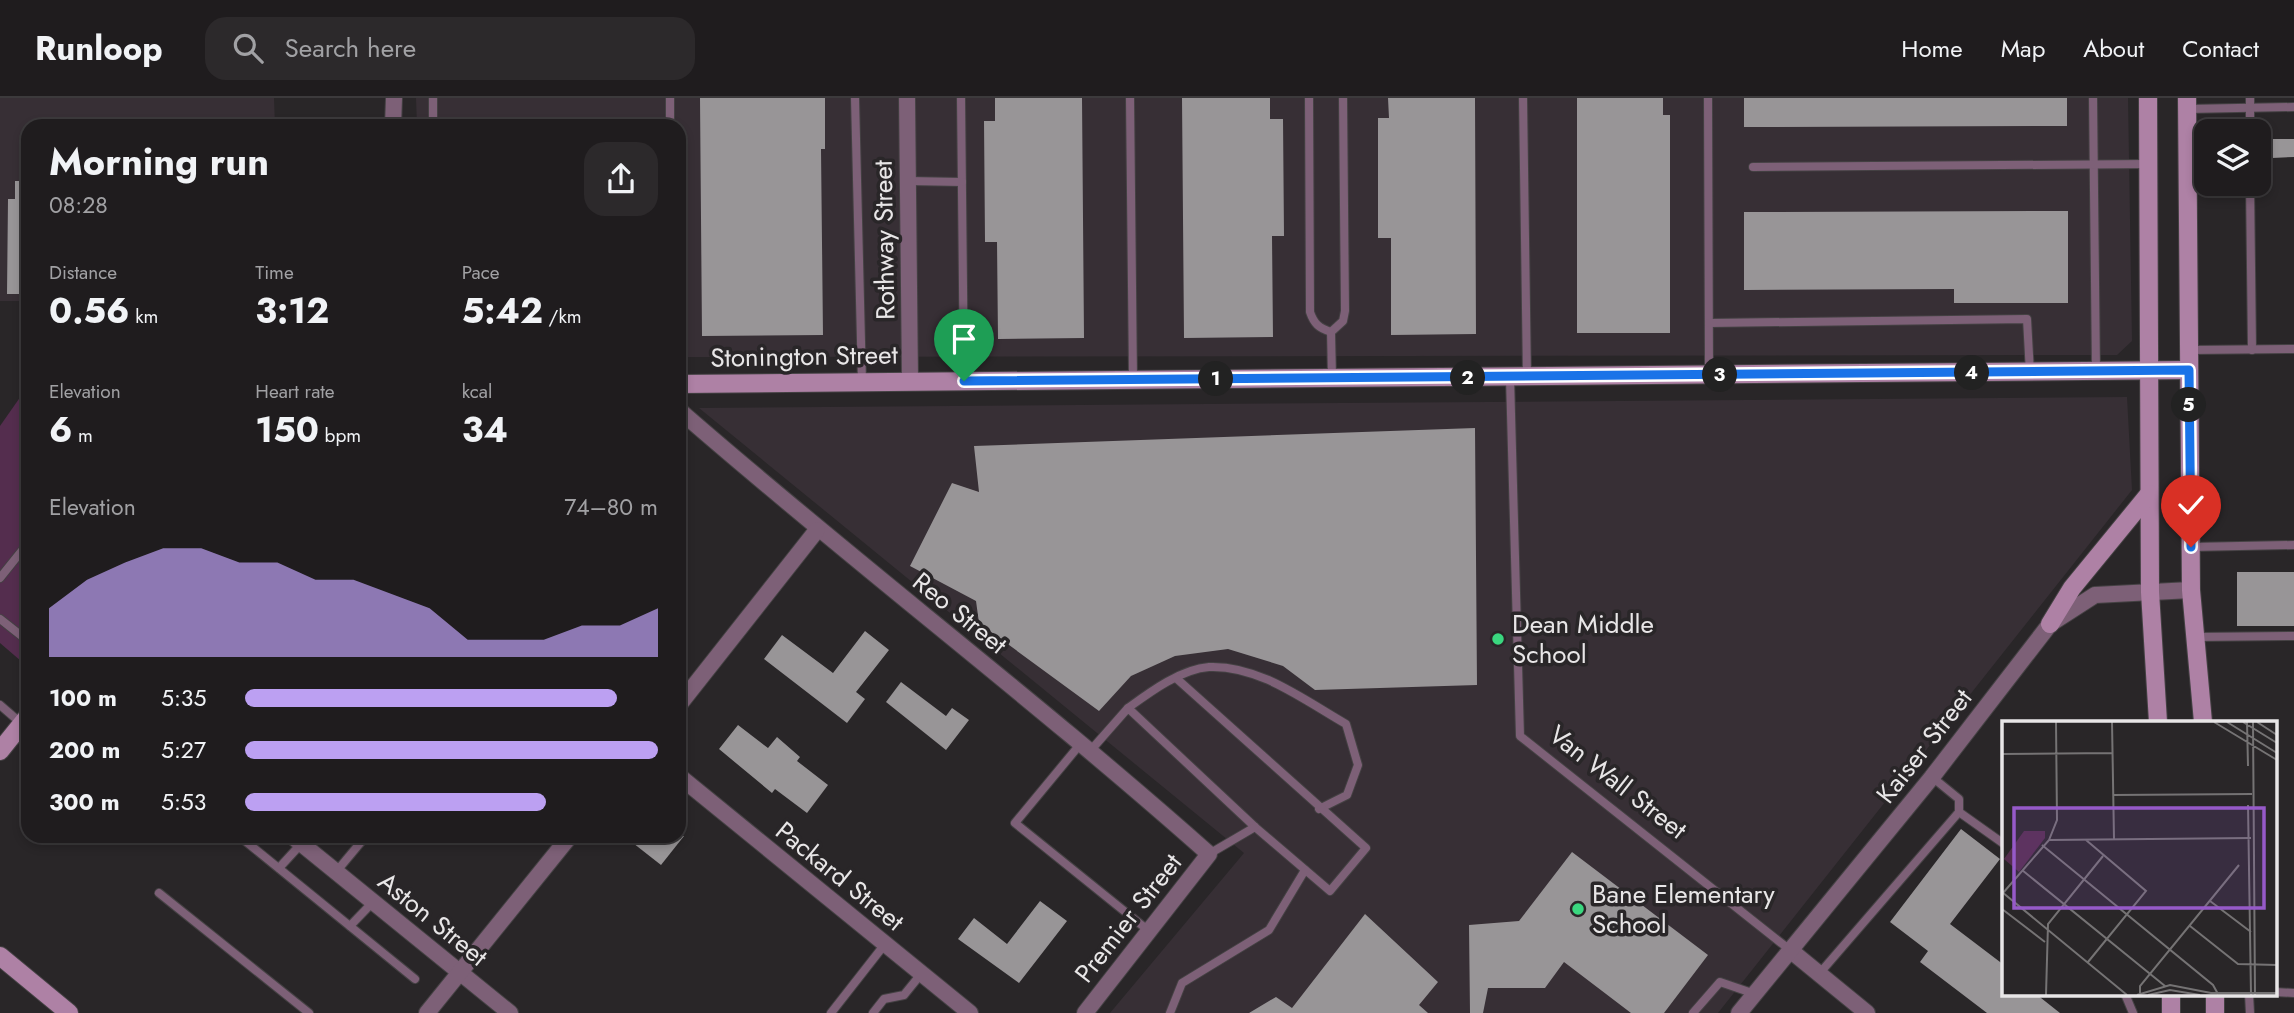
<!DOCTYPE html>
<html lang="en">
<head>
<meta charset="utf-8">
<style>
	body { margin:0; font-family:Jost,sans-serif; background:#2c292b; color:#f1f3f6; height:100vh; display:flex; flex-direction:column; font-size:26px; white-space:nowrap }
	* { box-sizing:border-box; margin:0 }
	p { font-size:23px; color:#a1a1a4 }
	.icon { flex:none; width:38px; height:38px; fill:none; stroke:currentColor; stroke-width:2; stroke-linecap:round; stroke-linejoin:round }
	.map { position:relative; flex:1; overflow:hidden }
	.side { position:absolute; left:21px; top:21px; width:665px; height:724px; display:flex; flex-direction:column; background:#1f1c1e; border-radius:21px; box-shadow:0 4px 10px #0003,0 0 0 2px #3c3a3c }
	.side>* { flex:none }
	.controls { position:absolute; left:2194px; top:21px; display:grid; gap:14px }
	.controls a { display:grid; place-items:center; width:77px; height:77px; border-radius:14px; background:#1f1c1e; box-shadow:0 4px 10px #0003,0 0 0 2px #3c3a3c; font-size:35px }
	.pin { position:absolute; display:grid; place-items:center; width:60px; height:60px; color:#fff; margin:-72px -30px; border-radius:50% 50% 50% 0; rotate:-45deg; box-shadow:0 0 7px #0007 }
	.pin .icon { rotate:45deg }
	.km { position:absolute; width:35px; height:35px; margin:-18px; border-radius:50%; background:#222; color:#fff; font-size:19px; line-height:35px; text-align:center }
	.round { display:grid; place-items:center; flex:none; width:74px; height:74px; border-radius:21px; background:#2c292b }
	.overview { display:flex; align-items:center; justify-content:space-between; height:119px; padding:0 28px }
	h1 { font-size:38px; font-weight:700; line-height:52px }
	.stats { display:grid; grid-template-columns:repeat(3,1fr); gap:10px; height:119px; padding:7px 28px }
	.stats div { display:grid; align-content:center }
	.stats b { font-size:35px; font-weight:700 }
	.stats small { font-size:19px; font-weight:400 }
	.stats p { font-size:19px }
	.chart { height:196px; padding:14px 28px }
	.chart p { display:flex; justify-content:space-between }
	.chart svg { width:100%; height:126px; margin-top:7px; fill:#bca0f2; opacity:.7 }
	ul { padding:0 28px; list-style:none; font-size:23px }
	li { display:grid; grid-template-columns:112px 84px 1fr; align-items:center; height:52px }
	li i { height:18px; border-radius:9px; background:#bca0f2 }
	header { display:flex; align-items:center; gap:42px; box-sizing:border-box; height:98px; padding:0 35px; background:#1f1c1e; border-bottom:2px solid #3c3a3c }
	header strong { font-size:33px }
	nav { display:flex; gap:38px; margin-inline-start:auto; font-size:24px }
	.search { width:490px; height:63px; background:#2c292b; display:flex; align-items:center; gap:18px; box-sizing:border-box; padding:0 24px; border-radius:21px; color:#a1a1a4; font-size:26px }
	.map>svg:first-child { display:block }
	.built { fill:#372f35 }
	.green { fill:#542d4e }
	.building { fill:#989597 }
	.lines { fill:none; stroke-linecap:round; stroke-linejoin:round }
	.lane-casing { stroke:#444143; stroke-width:10 }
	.street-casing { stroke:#444143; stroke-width:18 }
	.secondary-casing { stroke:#444143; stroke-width:20 }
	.lane { stroke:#7d6077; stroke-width:8 }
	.street { stroke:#7d6077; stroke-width:16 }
	.secondary { stroke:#ae81a5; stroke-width:18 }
	.route-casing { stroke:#fff; stroke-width:14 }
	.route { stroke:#1a73e8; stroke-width:9 }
	.poi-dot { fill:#3ad77f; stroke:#292628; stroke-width:2.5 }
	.labels { text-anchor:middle; stroke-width:7; stroke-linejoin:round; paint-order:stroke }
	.street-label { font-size:26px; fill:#e8e6e7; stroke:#292628 }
	.poi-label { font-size:26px; fill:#e8e6e7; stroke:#292628; text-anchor:start }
	.inset-road { fill:none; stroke:#757374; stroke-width:2 }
	.view { fill:#965ac9; fill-opacity:0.15; stroke:#965ac9; stroke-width:3.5 }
	.inset-edge { fill:none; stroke:#e8e6e7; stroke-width:3.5 }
</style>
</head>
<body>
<header>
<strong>Runloop</strong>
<div class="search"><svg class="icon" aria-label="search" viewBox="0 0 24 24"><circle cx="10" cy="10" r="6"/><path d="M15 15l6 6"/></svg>Search here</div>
<nav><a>Home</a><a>Map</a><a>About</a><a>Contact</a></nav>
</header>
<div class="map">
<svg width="2294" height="915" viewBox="0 0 2294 915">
	<rect width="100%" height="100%" fill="#292628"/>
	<g class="built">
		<polygon points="0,0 274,0 275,28 28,28 28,203 0,203"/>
		<polygon points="416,0 2128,0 2132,243 2117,257 679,259 679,28 417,28"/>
		<polygon points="2127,299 2132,392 1718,915 1110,915 1244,755 699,310"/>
	</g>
	<polygon class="green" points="28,288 28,569 0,545 0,328"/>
	<g class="building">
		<polygon points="700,0 825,0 825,51 821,51 823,237 702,238"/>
		<polygon points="995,0 1082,0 1084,240 998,241 997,144 985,144 984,23 995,23"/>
		<polygon points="1182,0 1270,0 1270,21 1283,21 1284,138 1272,138 1273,239 1184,240"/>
		<polygon points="1388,0 1475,0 1476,236 1391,237 1391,140 1378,140 1378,20 1389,20"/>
		<polygon points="1577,0 1663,0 1663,17 1670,17 1670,235 1577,235"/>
		<polygon points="1744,0 2067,0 2067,28 1744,29"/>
		<polygon points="2272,41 2294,41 2294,59 2272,60"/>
		<polygon points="15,83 28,83 28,196 7,196 8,101 15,101"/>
		<polygon points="2068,113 2068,205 1954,205 1954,191 1744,192 1744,114"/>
		<polygon points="1475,330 1477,587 1315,592 1283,568 1228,551 1175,558 1131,578 1099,613 979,525 976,503 910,468 952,385 979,394 974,348"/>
		<rect x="2237" y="474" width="57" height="54"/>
		<polygon points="865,533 889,552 856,594 865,601 847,625 764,561 782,537 833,575"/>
		<polygon points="901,584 946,618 952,610 969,622 946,652 886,604"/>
		<polygon points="738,627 768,650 777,639 800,659 797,663 828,687 807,715 775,691 772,695 719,651"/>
		<polygon points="1961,731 2000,761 1950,826 2004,867 2004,896 2036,896 2060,915 1987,915 1920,864 1928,853 1890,824"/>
		<polygon points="624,738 684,738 661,767"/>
		<polygon points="1572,754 1708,857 1664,915 1631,915 1564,864 1545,890 1488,890 1483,915 1470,915 1469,827 1519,823"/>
		<polygon points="1040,803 1067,823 1019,885 958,841 974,820 1007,846"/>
		<polygon points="1365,816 1438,884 1419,907 1428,915 1249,915 1276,899 1292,910"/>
	</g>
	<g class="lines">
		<g class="lane-casing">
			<g id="lane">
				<polyline points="433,0 433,28"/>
				<polyline points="670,0 670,28"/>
				<polyline points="855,0 862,284"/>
				<polyline points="961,0 964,283"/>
				<polyline points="1130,0 1133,282"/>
				<path d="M 1309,0 L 1310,214 C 1314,226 1319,230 1331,234 L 1343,223 L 1345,213 L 1343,0"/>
				<polyline points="1523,0 1527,280"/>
				<polyline points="1708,0 1709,277"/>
				<polyline points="2093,0 2096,274"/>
				<polyline points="2250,0 2250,33"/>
				<polyline points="2187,11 2294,9"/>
				<polyline points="1753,69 2148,66"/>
				<polyline points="908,83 962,84"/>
				<polyline points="2250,86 2252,252"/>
				<polyline points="1709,225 2027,221 2030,275"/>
				<polyline points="1331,234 1332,280"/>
				<polyline points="2189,252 2294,251"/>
				<polyline points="1510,280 1520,638 1790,852"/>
				<polyline points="2191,449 2294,447"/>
				<polyline points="0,480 28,445"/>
				<polyline points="0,521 28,543"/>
				<polyline points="2195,539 2294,538"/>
				<polyline points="0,607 22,626"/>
				<path d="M 1128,610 C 1150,594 1181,571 1209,569 C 1259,567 1304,602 1346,626 L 1358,667 L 1347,697 L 1319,711"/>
				<polyline points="1082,644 1015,725 1149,833"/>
				<polyline points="1091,652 1128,610 1255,729 1330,793 1366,750 1176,580"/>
				<polyline points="1959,714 2004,746"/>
				<polyline points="239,738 415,881"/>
				<polyline points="1209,756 1255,729"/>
				<polyline points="279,770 301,746"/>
				<polyline points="336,774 366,738"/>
				<polyline points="159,795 309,915"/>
				<polyline points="350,828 373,804"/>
				<polyline points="1819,876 1959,714 1959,701 1932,679"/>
				<polyline points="2275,894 2294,895"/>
				<polyline points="2125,896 2133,915"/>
				<polyline points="2249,896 2250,915"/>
				<polyline points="831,915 885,846"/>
				<polyline points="873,915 884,901 904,897 921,876"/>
				<polyline points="1170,915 1182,885 1269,832 1305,772"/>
				<polyline points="1693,915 1720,884 1755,896"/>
			</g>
		</g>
		<g class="street-casing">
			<g id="street">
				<polyline points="907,0 910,283"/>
				<polyline points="393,28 394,0"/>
				<path d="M 679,312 C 853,464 1037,603 1209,756 L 1085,915"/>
				<polyline points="679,607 817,432"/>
				<polyline points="679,678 970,915"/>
				<polyline points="292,738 510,915"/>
				<polyline points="1790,852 1867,915"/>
				<polyline points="427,915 570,738"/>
				<polyline points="1739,915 1932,679 2050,526 2095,497 2191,492"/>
			</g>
		</g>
		<g class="secondary-casing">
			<g id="secondary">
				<polyline points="2148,0 2150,494 2158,624"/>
				<polyline points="2187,0 2191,492 2203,624"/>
				<polyline points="679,286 2189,272"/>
				<polyline points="2050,526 2072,490 2149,396"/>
				<polyline points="0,653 28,618"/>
				<polyline points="0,858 69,915"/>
				<polyline points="2171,896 2171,915"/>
				<polyline points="2215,915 2215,896"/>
			</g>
		</g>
		<use href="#lane" class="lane"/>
		<use href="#street" class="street"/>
		<use href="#secondary" class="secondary"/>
	</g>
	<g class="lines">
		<g class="route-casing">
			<polyline id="route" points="964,283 2189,272 2191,449"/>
		</g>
		<use href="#route" class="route"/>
	</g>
	<g class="poi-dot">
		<circle cx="1498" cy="541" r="7"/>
		<circle cx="1578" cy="811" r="7"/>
	</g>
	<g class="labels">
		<g class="street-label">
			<text transform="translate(884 142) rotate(-91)" y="9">Rothway Street</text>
			<text transform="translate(804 258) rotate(-1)" y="9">Stonington Street</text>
			<text transform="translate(960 515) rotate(39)" y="9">Reo Street</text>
			<text transform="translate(1924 648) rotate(-52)" y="9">Kaiser Street</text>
			<text transform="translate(1618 684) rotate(38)" y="9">Van Wall Street</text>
			<text transform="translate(840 778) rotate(39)" y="9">Packard Street</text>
			<text transform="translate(1128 820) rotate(-52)" y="9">Premier Street</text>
			<text transform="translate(433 821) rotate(39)" y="9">Aston Street</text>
		</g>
		<g class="poi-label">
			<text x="1512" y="535">Dean Middle<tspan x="1512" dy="30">School</tspan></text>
			<text x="1592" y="805">Bane Elementary<tspan x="1592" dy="30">School</tspan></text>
		</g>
	</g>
	<g transform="translate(2002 623)">
		<rect width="275" height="275" fill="#292628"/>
		<path d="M 22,110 L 43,110 L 43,117 L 17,151 L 2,138 Z" fill="#542d4e"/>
		<path class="inset-road" d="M 110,1 L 112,118M 212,1 L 275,39M 225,1 L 275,32M 241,1 L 275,22M 245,1 L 246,45M 251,1 L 253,274M 255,1 L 275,14M 0,33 L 111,32M 111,74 L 250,73M 246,84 L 249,274M 47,119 L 55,99 L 54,1M 84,119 L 144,170 L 86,241M 40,124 L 211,264 L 216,273M 20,149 L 163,265M 0,171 L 125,274M 1,172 L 47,119 L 249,117M 208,180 L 249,211M 0,188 L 43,221M 188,205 L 236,243 L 275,244M 138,272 L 138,265 L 237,144M 44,274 L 46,203 L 101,135M 135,274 L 168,264 L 209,272 L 275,272M 146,274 L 168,269 L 198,274"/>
		<path class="view" d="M 12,87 L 262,87 L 262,187 L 12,187 Z"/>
		<rect width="275" height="275" class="inset-edge"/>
	</g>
</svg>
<div class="controls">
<a><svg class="icon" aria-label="layers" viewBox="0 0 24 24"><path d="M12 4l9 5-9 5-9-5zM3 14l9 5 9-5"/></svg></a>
</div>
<div class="pin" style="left:964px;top:283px;background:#1e9e55"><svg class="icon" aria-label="arrive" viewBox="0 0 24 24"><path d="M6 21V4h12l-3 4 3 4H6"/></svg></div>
<div class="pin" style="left:2191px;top:449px;background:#d93025"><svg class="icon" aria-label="check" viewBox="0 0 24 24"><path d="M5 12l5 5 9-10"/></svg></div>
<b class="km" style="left:1216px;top:281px">1</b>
<b class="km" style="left:1468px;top:280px">2</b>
<b class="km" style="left:1720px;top:277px">3</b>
<b class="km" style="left:1972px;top:275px">4</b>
<b class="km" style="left:2189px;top:307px">5</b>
<section class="side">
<div class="overview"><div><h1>Morning run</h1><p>08:28</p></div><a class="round"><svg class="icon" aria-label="share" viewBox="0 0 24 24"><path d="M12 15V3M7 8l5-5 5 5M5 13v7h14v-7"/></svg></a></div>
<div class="stats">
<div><p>Distance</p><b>0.56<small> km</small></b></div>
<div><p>Time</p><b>3:12</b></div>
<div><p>Pace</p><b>5:42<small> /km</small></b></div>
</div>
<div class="stats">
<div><p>Elevation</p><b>6<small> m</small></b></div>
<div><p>Heart rate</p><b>150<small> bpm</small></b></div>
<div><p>kcal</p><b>34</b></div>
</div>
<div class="chart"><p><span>Elevation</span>74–80 m</p>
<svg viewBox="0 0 160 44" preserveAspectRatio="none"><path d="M0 44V27L10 17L20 11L30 6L40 6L50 11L60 11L70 17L80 17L90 22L100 27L110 38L120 38L130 38L140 33L150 33L160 27V44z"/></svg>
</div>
<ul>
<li><b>100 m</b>5:35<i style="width:90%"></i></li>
<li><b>200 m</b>5:27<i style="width:100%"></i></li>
<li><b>300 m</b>5:53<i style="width:73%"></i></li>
</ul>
</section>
</div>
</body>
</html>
